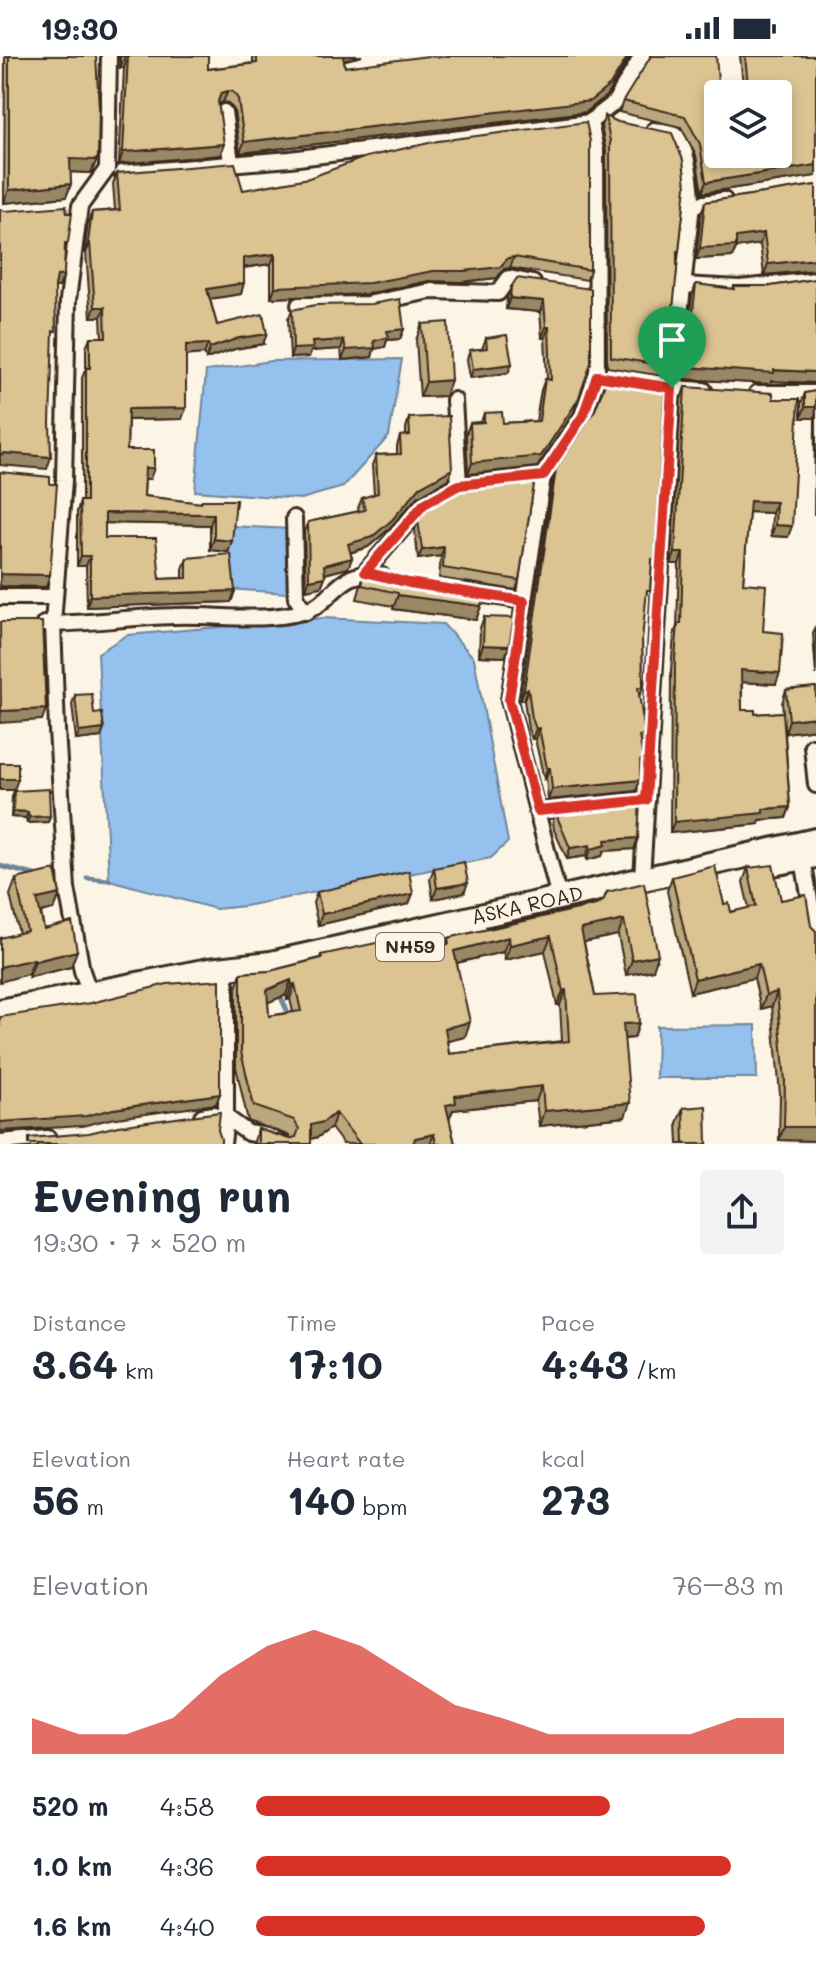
<!DOCTYPE html>
<html lang="en">
<head>
<meta charset="utf-8">
<style>
	body { margin:0; font-family:Mali,sans-serif; background:#f2f2f3; color:#1f2937; height:100vh; display:flex; flex-direction:column; font-size:30px; white-space:nowrap }
	* { box-sizing:border-box; margin:0 }
	p { font-size:26px; color:#747a83 }
	.icon { flex:none; width:44px; height:44px; fill:none; stroke:currentColor; stroke-width:2; stroke-linecap:round; stroke-linejoin:round }
	.map { position:relative; height:1088px; overflow:hidden }
	.panel { display:flex; flex-direction:column; background:#fff; flex:1 }
	.panel>* { flex:none }
	.controls { position:absolute; left:704px; top:24px; display:grid; gap:16px }
	.controls a { display:grid; place-items:center; width:88px; height:88px; border-radius:8px; background:#fff; box-shadow:0 4px 12px #0003; font-size:40px }
	.pin { position:absolute; display:grid; place-items:center; width:68px; height:68px; color:#fff; margin:-82px -34px; border-radius:50% 50% 50% 0; rotate:-45deg; box-shadow:0 0 8px #0007 }
	.pin .icon { rotate:45deg }
	.round { display:grid; place-items:center; flex:none; width:84px; height:84px; border-radius:8px; background:#f2f2f3 }
	.head { display:flex; align-items:center; justify-content:space-between; height:136px; padding:0 32px }
	h1 { font-size:44px; font-weight:700; line-height:60px }
	.stats { display:grid; grid-template-columns:repeat(3,1fr); gap:12px; height:136px; padding:8px 32px }
	.stats div { display:grid; align-content:center }
	.stats b { font-size:40px; font-weight:700 }
	.stats small { font-size:22px; font-weight:400 }
	.stats p { font-size:22px }
	.chart { height:224px; padding:16px 32px }
	.chart p { display:flex; justify-content:space-between }
	.chart svg { width:100%; height:144px; margin-top:8px; fill:#d93025; opacity:.7 }
	ul { padding:0 32px; list-style:none; font-size:26px }
	li { display:grid; grid-template-columns:128px 96px 1fr; align-items:center; height:60px }
	li i { height:20px; border-radius:10px; background:#d93025 }
	.status { display:flex; justify-content:space-between; align-items:center; height:56px; padding:0 40px; background:#fff; direction:ltr }
	.status svg { height:22px; fill:currentColor }
	.map>svg:first-child { display:block }
	.water { fill:#94c1ee; stroke:#70859b; stroke-width:2 }
	.lines { fill:none; stroke-linecap:round; stroke-linejoin:round }
	.stream { stroke:#70859b; stroke-width:5 }
	.minor-casing { stroke:#3b2a1e; stroke-width:20 }
	.trunk-casing { stroke:#3b2a1e; stroke-width:28 }
	.minor { stroke:#fcf5e5; stroke-width:14 }
	.trunk { stroke:#fcf5e5; stroke-width:22 }
	.wall { fill:#bca87e; stroke:#3b2a1e; stroke-width:2; fill-rule:evenodd }
	.shaded-wall { fill:#986; stroke:#3b2a1e; stroke-width:2 }
	.building { fill:#dbc392; stroke:#3b2a1e; stroke-width:2; fill-rule:evenodd }
	.route-casing { stroke:#fff; stroke-width:16 }
	.route { stroke:#d93025; stroke-width:10 }
	.labels { text-anchor:middle; stroke-width:7; stroke-linejoin:round; paint-order:stroke }
	.shield { fill:#fcf5e5; stroke:#75675a; stroke-width:2 }
	.shield-label { font-size:18px; font-weight:bold; fill:#3b2a1e }
	.street-label { font-size:20px; fill:#3b2a1e; stroke:#fcf5e5 }
</style>
</head>
<body>
<div class="status"><b>19:30</b><svg viewBox="0 0 49 12"><path d="M0 12V9h3v3zM5 12V6h3v6zM10 12V3h3v9zM15 12V0h3v12zM26 1h20v11H26zM47 4h2v5h-2z"/></svg></div>
<div class="map">
<svg width="816" height="1088" viewBox="0 0 816 1088">
	<rect width="100%" height="100%" fill="#fcf5e5"/>
	<filter id="ink" filterUnits="userSpaceOnUse"><feTurbulence type="fractalNoise" baseFrequency=".0125" numOctaves="2"/><feDisplacementMap in="SourceGraphic" scale="16" xChannelSelector="R" yChannelSelector="G"/><feConvolveMatrix kernelMatrix="1 2 1 2 8 2 1 2 1" color-interpolation-filters="sRGB"/></filter>
	<g filter="url(#ink)">
		<g class="water">
			<polygon points="402,303 389,380 343,431 301,443 195,435 206,315 271,305"/>
			<polygon points="231,470 292,473 288,537 227,533"/>
			<polygon points="323,562 443,568 474,602 508,786 491,802 245,850 216,853 109,824 98,597 127,579"/>
			<polygon points="756,969 757,1022 656,1022 657,970"/>
		</g>
		<g class="lines">
			<g class="stream">
				<polyline points="0,810 38,820"/>
				<polyline points="87,822 109,824"/>
				<polyline points="279,937 290,961"/>
			</g>
			<g class="minor-casing">
				<g id="minor">
					<polyline points="224,56 231,106"/>
					<path d="M 654,74 C 659,75 669,75 674,78 C 688,87 692,134 692,149"/>
					<polyline points="122,117 290,103 590,66 614,47 642,0"/>
					<polyline points="682,229 740,232 816,224"/>
					<polyline points="299,249 367,248 431,235 498,237 509,222 533,227"/>
					<polyline points="665,331 672,332 692,149 724,144"/>
					<polyline points="757,337 816,337"/>
					<polyline points="454,344 459,429"/>
					<polyline points="294,462 296,542 306,556"/>
					<polyline points="365,516 424,448 459,429 543,420"/>
					<polyline points="465,536 524,545"/>
					<polyline points="0,541 54,541"/>
					<path d="M 44,568 C 88,568 130,561 173,560 C 216,558 260,567 302,556 C 334,549 338,509 382,520"/>
					<polyline points="812,690 816,729"/>
					<polyline points="538,755 646,744"/>
					<polyline points="803,803 816,881"/>
					<polyline points="642,822 672,332 704,334"/>
					<polyline points="559,842 509,644 543,420 583,360 597,320 596,95 590,66"/>
					<polyline points="224,912 226,925 226,1061 248,1077 267,1080 284,1088"/>
					<polyline points="92,943 82,915 67,832 57,674 53,568 64,424 68,244 80,150 107,113 109,0"/>
					<polyline points="202,1060 214,1058 226,1061 223,1088"/>
					<polyline points="0,1086 48,1082"/>
				</g>
			</g>
			<g class="trunk-casing">
				<g id="trunk">
					<polyline points="762,810 816,800"/>
					<polyline points="396,894 476,877"/>
					<path id="s1" d="M 0,955 L 209,914 L 271,907 L 816,784"/>
				</g>
			</g>
			<use href="#minor" class="minor"/>
			<use href="#trunk" class="trunk"/>
		</g>
		<g class="wall">
			<polygon points="5,0 96,0 98,101 91,117 70,116 71,128 66,141 4,147"/>
			<polygon points="120,0 208,0 208,13 253,7 253,0 362,0 344,4 345,11 444,0 630,0 606,40 586,56 240,97 234,54 228,47 223,46 219,48 220,99 119,108 124,12 120,12"/>
			<polygon points="716,0 718,98 778,98 778,38 744,38 740,0 816,0 816,120 702,137 696,99 681,71 619,56 623,45"/>
			<polygon points="605,60 679,195 677,202 667,310 663,320 607,311 606,95 601,70"/>
			<polygon points="117,117 243,134 590,214 587,224 510,212 504,213 497,222 460,226 429,225 366,238 271,242 271,208 244,212 241,238 210,243 217,269 263,288 235,293 206,303 204,298 186,299 182,363 128,364 127,394 150,423 145,423 144,440 200,447 202,444 236,444 228,496 210,494 210,469 105,467 105,482 160,523 183,522 183,513 187,502 235,535 231,546 87,551 86,510 77,510 77,456 80,445 82,445 82,322 86,312 86,292 90,281 102,281 101,261 91,261 86,197 84,197 88,167 92,156 115,154 113,128"/>
			<polygon points="816,129 816,215 764,219 760,188 736,192 732,201 696,203 701,158 705,146"/>
			<polygon points="816,223 816,327 771,325 770,328 683,323 692,240 696,228 733,233 734,230 771,230"/>
			<polygon points="511,231 591,233 574,356 537,411 468,418 466,378 470,367 481,366 484,357 503,367 536,365 541,334 545,323 547,323 545,282 542,282 540,256 506,253 507,242"/>
			<polygon points="292,254 404,273 400,283 387,284 385,291 374,293 372,301 342,304 341,293 311,295 309,301 290,302 288,263"/>
			<polygon points="422,268 451,324 445,340 420,341 416,284"/>
			<polygon points="486,282 508,317 470,322 467,303 470,294 482,293"/>
			<polygon points="685,331 773,343 788,481 771,480 772,457 749,456 743,527 763,575 776,628 742,626 742,654 755,658 783,656 782,647 786,634 816,631 816,673 785,677 790,751 786,762 760,764 759,768 670,777 671,614 674,579 677,570 679,508 671,508 681,343"/>
			<polygon points="816,335 816,458 814,458 815,362 801,362 801,348 805,337"/>
			<polygon points="409,362 449,423 417,441 388,474 368,491 350,497 352,502 348,512 325,518 325,521 321,531 306,534 304,476 308,466 359,455 358,452 362,442 374,439 372,409 376,399 397,398 397,390 400,380 406,380 406,372"/>
			<polygon points="556,413 654,503 651,511 645,545 642,583 643,631 639,641 644,679 641,688 643,702 640,709 636,735 548,744 546,722 544,723 535,683 532,683 528,673 524,644 520,644 553,424"/>
			<polygon points="418,464 519,524 516,534 439,522 441,500 418,503 415,474"/>
			<polygon points="365,515 481,550 476,564 393,553 393,550 357,543"/>
			<polygon points="484,561 509,590 505,601 479,600 480,572"/>
			<polygon points="816,569 816,619 813,578"/>
			<polygon points="75,639 104,673 101,681 76,684 72,648"/>
			<polygon points="14,735 50,760 48,766 27,767 26,762 11,761 12,740"/>
			<polygon points="557,755 638,782 634,793 604,795 602,800 587,804 586,800 567,803 554,774 553,765"/>
			<polygon points="434,812 464,837 433,843 430,823"/>
			<polygon points="748,812 816,1085 779,1084 780,1039 772,950 761,953 754,922 690,937 667,835 672,821 724,848 731,856 749,852 743,826"/>
			<polygon points="16,823 60,838 54,853 41,856 44,873 71,911 29,921 10,839"/>
			<polygon points="317,836 409,848 318,869 313,847"/>
			<path d="M 607,836 L 653,914 L 626,919 L 618,879 L 584,886 L 595,940 L 639,967 L 634,982 L 624,983 L 625,1061 L 539,1070 L 536,1045 L 453,1054 L 449,1062 L 455,1088 L 343,1088 L 331,1072 L 318,1081 L 311,1083 L 311,1088 L 253,1088 L 258,1073 L 291,1083 L 288,1079 L 248,1065 L 236,1011 L 236,932 L 241,917 L 270,915 L 320,902 L 321,899 L 393,892 L 426,892 L 446,888 L 448,882 L 596,849 L 603,845 ZM 545,895 L 557,949 L 560,949 L 562,985 L 449,998 L 447,985 L 465,981 L 457,907 L 503,896 L 505,904 ZM 286,939 L 287,944 L 290,943 L 293,956 L 269,960 L 268,946 Z"/>
			<polygon points="683,1052 707,1088 678,1088 677,1067"/>
		</g>
		<g class="shaded-wall">
			<polygon points="125,0 128,0 124,12 120,12"/>
			<polygon points="341,0 362,0 338,6"/>
			<polygon points="628,0 630,0 606,40 586,56 240,97 244,86"/>
			<polygon points="228,35 223,46 217,49 221,37"/>
			<polygon points="224,88 220,99 119,108 123,96"/>
			<polygon points="98,101 91,117 65,116 70,103"/>
			<polygon points="816,109 816,120 702,137 706,126"/>
			<polygon points="71,128 66,141 4,147 9,134"/>
			<polygon points="764,177 760,188 736,192 732,201 696,203 700,192 736,181"/>
			<polygon points="88,187 90,187 86,197 84,197"/>
			<polygon points="275,198 271,208 240,212 244,202"/>
			<polygon points="514,201 510,212 504,213 497,222 460,226 429,225 366,238 271,242 275,231 433,215"/>
			<polygon points="816,203 815,214 764,219 768,208"/>
			<polygon points="64,219 59,231 52,231 57,220"/>
			<polygon points="244,227 241,238 203,244 207,233"/>
			<polygon points="510,242 544,245 540,256 506,253"/>
			<polygon points="95,251 105,251 101,261 91,261"/>
			<polygon points="546,271 549,271 545,282 542,282"/>
			<polygon points="404,273 400,283 387,284 385,291 374,293 372,301 342,304 346,294 374,285 387,275"/>
			<polygon points="267,278 263,288 235,293 206,303 210,292 239,282"/>
			<polygon points="344,284 341,293 311,295 309,301 290,302 293,293 312,286"/>
			<polygon points="208,288 204,298 182,300 186,289"/>
			<polygon points="512,308 508,317 470,322 473,313"/>
			<polygon points="687,311 816,316 816,327 771,325 770,328 683,323"/>
			<polygon points="451,324 445,340 420,341 426,326"/>
			<polygon points="578,344 574,356 537,411 468,418 472,407"/>
			<polygon points="805,351 816,351 815,362 801,362"/>
			<polygon points="186,352 182,363 124,364 128,353"/>
			<polygon points="4,397 51,401 47,413 0,409 0,399"/>
			<polygon points="145,412 154,412 150,423 141,423"/>
			<polygon points="452,413 449,423 417,441 388,474 368,491 345,498 348,488 420,431"/>
			<polygon points="750,445 776,446 772,457 746,456"/>
			<polygon points="105,457 214,458 210,469 101,467"/>
			<polygon points="775,469 792,470 788,481 771,480"/>
			<polygon points="214,483 232,485 228,496 210,494"/>
			<polygon points="444,491 441,500 418,503 422,494"/>
			<polygon points="675,497 683,497 679,508 671,508"/>
			<polygon points="81,500 90,500 86,510 77,510"/>
			<polygon points="352,502 348,512 320,519 324,509"/>
			<polygon points="0,518 50,519 46,531 0,530"/>
			<polygon points="325,521 321,531 306,534 309,524"/>
			<polygon points="235,535 231,546 87,551 90,540"/>
			<polygon points="398,539 481,550 476,564 393,553"/>
			<polygon points="483,589 509,590 505,601 479,600"/>
			<polygon points="741,614 780,617 776,628 737,626"/>
			<polygon points="528,633 524,644 520,644 524,634"/>
			<polygon points="46,653 42,664 0,667 1,655"/>
			<polygon points="816,661 816,673 785,677 789,664"/>
			<polygon points="539,672 535,683 532,683 536,673"/>
			<polygon points="104,673 101,681 76,684 79,676"/>
			<polygon points="547,712 550,712 546,722 544,723"/>
			<polygon points="0,723 18,723 14,734 0,734"/>
			<polygon points="640,724 636,735 548,744 552,733"/>
			<polygon points="790,751 786,762 760,764 759,768 670,777 674,766 763,753"/>
			<polygon points="13,755 28,756 26,762 11,761"/>
			<polygon points="50,760 48,766 27,767 29,761"/>
			<polygon points="638,782 634,793 604,795 602,800 587,804 591,793 605,784"/>
			<polygon points="590,789 586,800 567,803 570,792"/>
			<polygon points="468,827 464,837 433,843 437,832"/>
			<polygon points="60,838 54,853 32,858 37,843"/>
			<polygon points="413,838 409,848 318,869 322,858"/>
			<polygon points="624,864 618,879 575,888 581,873"/>
			<polygon points="551,880 545,895 505,904 510,889"/>
			<polygon points="509,881 503,896 448,909 454,895"/>
			<polygon points="77,895 71,911 29,921 35,905"/>
			<polygon points="658,899 653,914 626,919 632,904"/>
			<polygon points="34,903 28,918 0,926 0,911"/>
			<polygon points="759,908 754,922 690,937 695,923"/>
			<polygon points="291,924 286,939 262,949 267,934"/>
			<polygon points="295,928 290,943 287,944 292,929"/>
			<polygon points="566,934 560,949 557,949 563,935"/>
			<polygon points="777,936 772,950 761,953 766,939"/>
			<polygon points="470,966 465,981 440,987 445,972"/>
			<polygon points="639,967 634,982 618,983 623,968"/>
			<polygon points="542,1030 536,1045 453,1054 450,1062 441,1064 446,1049 455,1040"/>
			<polygon points="220,1038 216,1048 110,1063 82,1070 0,1075 0,1066 113,1053"/>
			<polygon points="630,1047 625,1061 539,1070 544,1055"/>
			<polygon points="336,1057 331,1072 318,1081 305,1084 311,1069"/>
			<polygon points="784,1071 816,1071 816,1085 779,1084"/>
			<polygon points="434,1078 430,1088 413,1088 415,1082"/>
		</g>
		<g class="building">
			<polygon points="9,0 96,0 99,51 98,101 96,104 70,103 71,128 9,134"/>
			<polygon points="125,0 208,0 208,13 257,7 257,0 343,0 345,11 428,0 438,1 444,0 628,0 610,29 590,45 244,86 238,43 233,36 228,35 221,37 218,45 224,88 123,96 128,0"/>
			<polygon points="651,0 716,0 719,38 718,38 718,98 778,98 778,38 749,38 745,0 816,0 816,109 706,126 700,88 685,60 623,45"/>
			<polygon points="605,60 618,66 672,77 683,104 686,130 679,195 677,195 677,214 667,310 611,301 610,85"/>
			<polygon points="586,66 590,85 590,214 514,201 508,202 500,211 464,215 433,215 370,227 275,231 275,198 244,202 244,227 207,233 217,269 263,258 267,278 239,282 210,292 208,288 186,289 186,352 128,353 127,394 154,394 154,412 145,412 144,440 201,447 202,444 236,444 232,485 214,483 214,458 105,457 105,482 156,482 160,523 187,522 187,502 231,498 235,535 90,540 90,500 81,500 80,445 86,445 86,312 90,312 90,281 106,281 105,251 95,251 90,187 88,187 92,156 120,154 117,117 235,107 243,134 309,122 366,101 438,85"/>
			<polygon points="816,129 816,203 768,208 764,177 736,181 736,190 700,192 705,146"/>
			<polygon points="66,150 67,157 72,157 68,187 65,187 64,219 57,220 55,230 56,275 53,275 50,367 51,401 4,397 0,399 0,153 5,155"/>
			<polygon points="517,222 591,233 591,307 578,344 541,400 472,407 470,367 484,366 484,357 502,356 503,367 539,365 545,323 551,324 549,271 546,271 544,245 510,242 511,231"/>
			<polygon points="816,223 816,316 774,314 774,317 687,311 696,228 734,233 734,230 771,230"/>
			<polygon points="400,243 404,273 387,275 389,281 374,285 375,292 346,294 344,284 312,286 313,292 293,293 292,254 315,249 371,248"/>
			<polygon points="448,266 451,324 426,326 422,268"/>
			<polygon points="507,279 512,308 473,313 470,294 487,292 486,282"/>
			<polygon points="608,320 665,330 655,499 654,503 652,503 650,534 647,534 642,583 643,631 638,631 644,672 644,679 639,680 643,702 640,705 640,724 552,733 550,712 547,712 539,672 536,673 532,662 528,633 524,634 556,413 595,354"/>
			<polygon points="685,331 773,337 773,343 799,343 792,470 775,469 776,446 750,445 743,527 766,529 763,575 783,577 780,617 741,614 742,654 755,654 755,658 783,656 790,751 763,753 763,757 674,766 675,603 678,568 681,568 683,497 675,497"/>
			<polygon points="816,335 816,351 805,351 805,337"/>
			<polygon points="449,360 452,413 420,431 392,464 372,481 348,488 352,502 324,509 325,521 309,524 308,466 365,454 362,442 378,437 376,399 401,398 400,380 410,379 409,362"/>
			<polygon points="0,416 50,421 50,428 57,428 50,519 0,518"/>
			<polygon points="535,422 519,524 443,512 444,491 422,494 418,464 434,446 466,429"/>
			<polygon points="371,513 412,523 483,534 481,550 398,539 398,537 362,529 365,515"/>
			<polygon points="484,561 514,562 509,590 483,589"/>
			<polygon points="0,566 42,566 46,653 1,655"/>
			<polygon points="816,631 816,661 789,664 786,634"/>
			<polygon points="92,638 94,658 102,657 104,673 79,676 75,639"/>
			<rect x="0" y="707" width="18" height="16"/>
			<polygon points="49,733 50,760 29,761 28,756 13,755 14,735"/>
			<polygon points="640,744 638,782 605,784 606,789 591,793 590,789 570,792 558,763 557,755"/>
			<polygon points="464,806 468,827 437,832 434,812"/>
			<polygon points="773,809 781,844 806,839 811,870 816,875 816,1071 784,1071 785,1025 777,936 766,939 759,908 695,923 672,821 715,810 724,848 729,847 731,856 756,850 748,812"/>
			<polygon points="55,814 60,838 37,843 44,873 72,866 77,895 35,905 34,903 0,911 0,882 27,875 16,823"/>
			<polygon points="409,815 413,838 322,858 317,836"/>
			<path d="M 644,827 L 658,899 L 632,904 L 624,864 L 581,873 L 595,940 L 637,938 L 639,967 L 623,968 L 630,1047 L 544,1055 L 542,1030 L 455,1040 L 456,1047 L 446,1049 L 455,1088 L 436,1088 L 434,1078 L 415,1082 L 413,1088 L 360,1088 L 336,1057 L 323,1066 L 311,1069 L 311,1088 L 258,1088 L 258,1073 L 289,1083 L 296,1081 L 299,1073 L 294,1064 L 254,1050 L 241,996 L 241,917 L 270,915 L 322,902 L 321,899 L 385,885 L 393,892 L 400,893 L 425,887 L 426,892 L 449,888 L 448,882 L 596,849 L 603,845 L 607,836 ZM 551,880 L 563,935 L 566,934 L 569,985 L 449,998 L 445,972 L 470,966 L 454,895 L 509,881 L 510,889 ZM 291,924 L 292,929 L 295,928 L 301,955 L 269,960 L 267,934 Z"/>
			<polygon points="220,924 220,1038 113,1053 86,1060 0,1066 0,961 91,947 167,928"/>
			<polygon points="706,1050 707,1088 684,1088 683,1052"/>
			<polygon points="220,1056 218,1074 221,1083 221,1088 29,1088 29,1082 89,1077 118,1070"/>
		</g>
	</g>
	<g class="lines" filter="url(#ink)">
		<g class="route-casing">
			<polygon id="route" points="597,320 672,332 646,744 538,755 509,644 524,545 409,527 365,516 424,448 459,429 543,420 583,360"/>
		</g>
		<use href="#route" class="route"/>
	</g>
	<g class="labels">
		<rect class="shield" x="376" y="877" width="68" height="28" rx="6"/>
		<g class="shield-label">
			<text x="410" y="897">NH59</text>
		</g>
		<g class="street-label">
			<text dy="7" stroke="none"><textPath href="#s1" startOffset="538">ASKA ROAD</textPath></text>
		</g>
	</g>
</svg>
<div class="controls">
<a><svg class="icon" aria-label="layers" viewBox="0 0 24 24"><path d="M12 4l9 5-9 5-9-5zM3 14l9 5 9-5"/></svg></a>
</div>
<div class="pin" style="left:672px;top:332px;background:#1e9e55"><svg class="icon" aria-label="arrive" viewBox="0 0 24 24"><path d="M6 21V4h12l-3 4 3 4H6"/></svg></div>
</div>
<section class="panel">
<div class="head"><div><h1>Evening run</h1><p>19:30 · 7 × 520 m</p></div><a class="round"><svg class="icon" aria-label="share" viewBox="0 0 24 24"><path d="M12 15V3M7 8l5-5 5 5M5 13v7h14v-7"/></svg></a></div>
<div class="stats">
<div><p>Distance</p><b>3.64<small> km</small></b></div>
<div><p>Time</p><b>17:10</b></div>
<div><p>Pace</p><b>4:43<small> /km</small></b></div>
</div>
<div class="stats">
<div><p>Elevation</p><b>56<small> m</small></b></div>
<div><p>Heart rate</p><b>140<small> bpm</small></b></div>
<div><p>kcal</p><b>273</b></div>
</div>
<div class="chart"><p><span>Elevation</span>76–83 m</p>
<svg viewBox="0 0 160 44" preserveAspectRatio="none"><path d="M0 44V33L10 38L20 38L30 33L40 20L50 11L60 6L70 11L80 20L90 29L100 33L110 38L120 38L130 38L140 38L150 33L160 33V44z"/></svg>
</div>
<ul>
<li><b>520 m</b>4:58<i style="width:67%"></i></li>
<li><b>1.0 km</b>4:36<i style="width:90%"></i></li>
<li><b>1.6 km</b>4:40<i style="width:85%"></i></li>
</ul>
</section>
</body>
</html>
